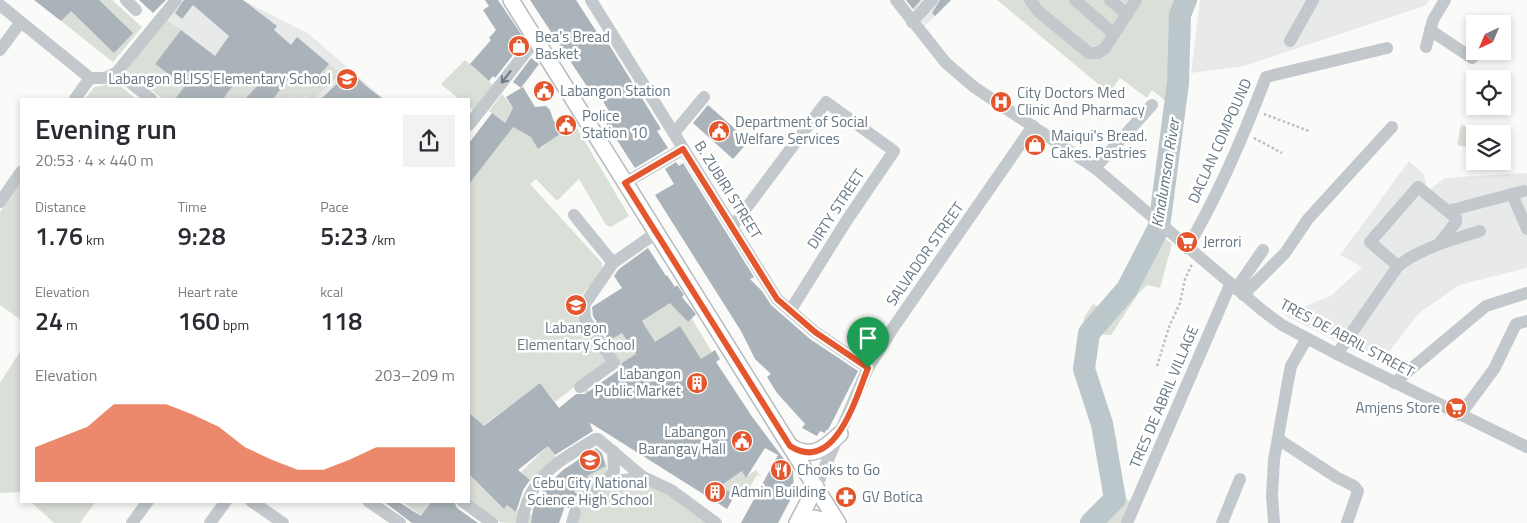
<!DOCTYPE html>
<html lang="en">
<head>
<meta charset="utf-8">
<style>
	body { margin:0; font-family:"Titillium Web",sans-serif; background:#f2f2f3; color:#2b2b33; height:100vh; display:flex; flex-direction:column; font-size:19px; white-space:nowrap }
	* { box-sizing:border-box; margin:0 }
	p { font-size:16px; color:#7c7c81 }
	.icon { flex:none; width:28px; height:28px; fill:none; stroke:currentColor; stroke-width:2; stroke-linecap:round; stroke-linejoin:round }
	.map { position:relative; flex:1; overflow:hidden }
	.drawer { position:absolute; left:20px; top:98px; width:450px; height:405px; display:flex; flex-direction:column; background:#fff; border-radius:0px; box-shadow:0 2px 8px #0003 }
	.drawer>* { flex:none }
	.needle { width:32px; rotate:224deg }
	.tools { position:absolute; left:1466px; top:15px; display:grid; gap:10px }
	.tools a { display:grid; place-items:center; width:45px; height:45px; border-radius:0px; background:#fff; box-shadow:0 2px 8px #0003; font-size:25px }
	.pin { position:absolute; display:grid; place-items:center; width:42px; height:42px; color:#fff; margin:-51px -21px; border-radius:50% 50% 50% 0; rotate:-45deg; box-shadow:0 0 5px #0007 }
	.pin .icon { rotate:45deg }
	.round { display:grid; place-items:center; flex:none; width:52px; height:52px; border-radius:0px; background:#f2f2f3 }
	.head { display:flex; align-items:center; justify-content:space-between; height:85px; padding:0 15px }
	h1 { font-size:28px; font-weight:600; line-height:38px }
	.figures { display:grid; grid-template-columns:repeat(3,1fr); gap:8px; height:85px; padding:5px 15px }
	.figures div { display:grid; align-content:center }
	.figures b { font-size:25px; font-weight:600 }
	.figures small { font-size:14px; font-weight:400 }
	.figures p { font-size:14px }
	.chart { height:140px; padding:10px 15px }
	.chart p { display:flex; justify-content:space-between }
	.chart svg { width:100%; height:90px; margin-top:5px; fill:#e4572e; opacity:.7 }
	.map>svg:first-child { display:block }
	.built { fill:#e8e9e9 }
	.green { fill:#dadfd7 }
	.lines { fill:none; stroke-linecap:round; stroke-linejoin:round }
	.river { stroke:#bbc7cb; stroke-width:22 }
	.building { fill:#aab3b9 }
	.major-casing { stroke:#b5babe; stroke-width:18 }
	.path { stroke:#bbbfc2; stroke-width:2.5; stroke-dasharray:2.5 2.5; stroke-linecap:butt }
	.minor { stroke:#c3c8cc; stroke-width:12 }
	.major { stroke:#fff; stroke-width:15 }
	.oneway { stroke:#6a7a87 }
	.route-casing { stroke:#fff; stroke-width:10 }
	.route { stroke:#e4572e; stroke-width:6 }
	.labels { text-anchor:middle; stroke-width:5; stroke-linejoin:round; paint-order:stroke }
	.poi-label { font-size:15px; fill:#657683; stroke:#fff; text-anchor:start }
	.street-label { font-size:15px; fill:#657683; stroke:#fff }
	.water-label { font-size:16px; font-style:italic; fill:#60757c; stroke:#fff }
</style>
</head>
<body>
<div class="map">
<svg width="1527" height="523" viewBox="0 0 1527 523">
	<rect width="100%" height="100%" fill="#fafaf8"/>
	<g class="built">
		<polygon points="183,0 243,0 309,34 384,99 163,99 126,70"/>
		<polygon points="912,0 951,0 925,26 909,4"/>
		<polygon points="1200,0 1429,0 1427,5 1244,66 1191,73"/>
		<polygon points="1409,161 1423,173 1428,191 1445,178 1527,173 1527,268 1459,285 1418,314 1380,364 1285,315 1332,295 1362,267 1340,255"/>
	</g>
	<g class="green">
		<polygon points="80,0 112,0 142,27 113,62 61,21"/>
		<polygon points="997,0 1175,0 1168,103 1152,90 1147,98 1120,78 1109,93"/>
		<polygon points="167,20 181,30 155,64 185,87 175,99 163,99 126,70"/>
		<polygon points="465,60 494,86 474,111 469,106 469,99 459,99 441,84"/>
		<polygon points="286,64 310,85 329,64 341,73 314,99 308,99 305,96 302,99 294,99 291,96 288,99 273,99 285,83"/>
		<polygon points="241,75 273,99 261,99 252,91 245,99 223,99"/>
		<polygon points="117,83 136,99 85,99 94,87"/>
		<path d="M 502,94 L 513,108 L 505,122 L 531,137 L 541,148 L 574,123 L 629,216 L 611,227 L 606,225 L 579,179 L 557,201 L 536,179 L 530,184 L 602,263 C 605,282 571,293 577,314 C 581,325 592,338 599,348 L 622,333 L 634,351 L 653,339 L 642,321 L 664,307 L 646,278 L 661,268 L 712,352 L 637,401 L 701,452 L 712,453 L 717,460 L 711,464 L 716,470 L 721,467 L 730,479 L 742,471 L 746,477 L 756,470 L 761,477 L 757,475 L 748,490 L 744,488 L 738,497 L 702,475 L 708,465 L 669,439 L 661,421 L 654,432 L 614,407 L 612,402 L 695,350 L 680,326 L 586,387 L 601,410 L 595,414 L 592,424 L 552,452 L 559,461 L 532,482 L 521,472 L 548,446 L 597,409 L 578,384 L 555,402 L 540,383 L 483,426 L 469,413 L 469,184 L 511,129 L 489,111 Z"/>
		<polygon points="1461,125 1492,132 1492,134 1475,134 1475,149 1457,145"/>
		<polygon points="21,183 21,320 0,305 0,212"/>
		<polygon points="1155,230 1172,244 1160,288 1147,285 1138,294 1111,335 1095,334 1090,365 1100,399 1116,437 1122,497 1132,502 1124,523 1087,523 1106,501 1109,484 1094,412 1076,363 1084,318 1093,304 1101,308 1127,282"/>
		<polygon points="21,350 21,492 0,493 0,383"/>
		<polygon points="607,465 607,474 581,497 575,491 588,478 587,476"/>
		<path d="M 469,474 L 504,508 L 507,505 L 516,512 L 521,506 L 533,516 L 531,523 C 491,523 488,523 454,501 L 469,501 Z"/>
		<path d="M 643,477 L 716,523 L 571,523 C 582,486 611,486 643,477 Z"/>
		<polygon points="30,501 96,501 80,523 54,523"/>
		<polygon points="402,501 416,503 418,501 432,501 426,509 430,523"/>
	</g>
	<g class="lines">
		<polyline class="river" points="1091,523 1115,499 1102,424 1084,369 1089,333 1127,289 1159,227 1178,83 1180,15 1186,0"/>
	</g>
	<g class="building">
		<polygon points="34,0 99,0 133,33 114,53 71,11 61,21"/>
		<polygon points="139,0 166,0 153,13"/>
		<polygon points="184,0 243,0 277,26 274,30 291,45 297,37 329,64 310,85 294,71 273,99 245,99 259,84 243,72 223,99 175,99 185,86 155,64 181,30 215,56 229,36 193,5 182,19 175,13"/>
		<polygon points="485,0 498,0 525,40 495,78 493,76 489,81 470,64 491,40 489,38 496,30 483,10 489,6"/>
		<polygon points="530,0 576,0 602,40 605,38 661,129 657,131 668,148 635,168 606,123 613,118 595,88 590,91"/>
		<polygon points="906,0 921,0 913,9"/>
		<polygon points="940,0 951,0 935,16 932,13"/>
		<polygon points="531,58 539,64 521,88 513,82"/>
		<polygon points="350,71 366,86 383,99 321,99"/>
		<polygon points="523,87 535,107 546,106 550,110 554,122 561,117 569,128 538,149 531,137 513,127 469,184 469,143 492,113 505,123 513,108 506,97"/>
		<polygon points="708,105 749,141 733,159 693,123"/>
		<polygon points="676,162 679,166 683,163 754,277 750,279 762,291 771,305 810,339 858,371 828,430 826,430 825,433 820,431 817,436 802,428 805,424 777,393 767,377 771,374 755,359 741,331 655,195 674,184 665,169"/>
		<polygon points="648,248 666,276 667,275 675,287 677,285 684,295 682,297 696,314 688,322 670,303 642,321 655,342 680,326 701,359 715,350 720,359 716,362 753,418 793,471 794,493 778,523 741,523 778,455 765,448 746,478 742,471 720,486 735,495 727,509 589,422 593,431 555,455 548,446 518,470 530,480 523,490 516,512 507,505 504,509 469,474 469,413 484,426 540,383 559,408 576,394 585,394 619,370 622,363 636,354 622,333 609,341 593,316 592,307 622,288 614,276 619,269"/>
		<polygon points="596,448 602,453 606,466 587,476 589,478 574,491 577,494 575,499 577,504 568,508 565,506 559,523 531,523 533,509 545,487 563,470"/>
		<polygon points="383,501 397,501 421,516 432,501 454,501 457,508 478,523 412,523"/>
	</g>
	<g class="lines">
		<g class="major-casing">
			<g id="major">
				<polyline points="511,0 838,523"/>
				<path d="M 790,446 C 811,460 824,449 840,434"/>
				<polyline points="797,523 816,487"/>
				<polyline points="800,523 814,518 834,523"/>
			</g>
		</g>
		<g class="path">
			<polyline points="1264,114 1309,131"/>
			<polyline points="1254,138 1282,153"/>
			<polyline points="1157,366 1169,327 1180,303 1185,279 1192,264"/>
		</g>
		<g class="minor">
			<polyline points="126,0 136,10"/>
			<polyline points="591,0 777,299 815,332 868,368"/>
			<polyline points="896,0 946,63 974,87 1095,168 1263,311 1282,325 1337,354 1527,447"/>
			<polyline points="1030,0 1038,11 1089,53 1098,53 1105,48 1136,0"/>
			<polyline points="1075,0 1114,34"/>
			<polyline points="1110,0 1127,14"/>
			<polyline points="0,5 90,78 105,78 117,72 176,0"/>
			<polyline points="912,22 932,0"/>
			<polyline points="1430,30 1472,58"/>
			<polyline points="1290,41 1313,0"/>
			<polyline points="1426,47 1433,20 1445,0"/>
			<polyline points="0,50 20,23"/>
			<polyline points="117,72 151,99"/>
			<polyline points="75,99 90,78"/>
			<polyline points="469,125 536,39"/>
			<polyline points="674,133 704,97"/>
			<polyline points="1095,168 1152,105"/>
			<polyline points="625,183 683,149"/>
			<polyline points="1512,194 1527,229"/>
			<polyline points="0,202 21,172"/>
			<polyline points="1448,211 1524,191"/>
			<polyline points="574,215 613,263"/>
			<polyline points="732,227 826,102 894,151 847,220 790,311"/>
			<path d="M 1187,248 C 1219,194 1244,135 1266,77 L 1387,48"/>
			<polyline points="1398,266 1370,242 1418,187 1456,218 1456,222 1439,244"/>
			<polyline points="1236,289 1263,250"/>
			<polyline points="1243,295 1285,253 1308,219 1392,127"/>
			<path d="M 1337,354 L 1398,266 C 1421,248 1452,240 1480,231"/>
			<polyline points="1394,383 1486,306 1527,293"/>
			<polyline points="580,387 614,363 585,319 584,305 613,263 656,233"/>
			<polyline points="1460,415 1494,369 1516,324 1527,321"/>
			<polyline points="1278,439 1336,477 1354,486 1358,491 1347,523"/>
			<polyline points="605,483 614,471 613,451"/>
			<polyline points="816,487 868,368 893,328 1033,126"/>
			<polyline points="583,499 605,483 643,477 671,490 716,523"/>
			<polyline points="251,501 283,523"/>
			<polyline points="368,501 400,523"/>
			<polyline points="462,501 492,523"/>
			<polyline points="132,523 148,501"/>
			<polyline points="210,523 226,501"/>
			<path d="M 522,523 C 528,477 559,461 595,439 L 598,439 L 643,477"/>
			<polyline points="572,523 575,512"/>
			<polyline points="1127,523 1230,285"/>
			<polyline points="1222,523 1240,479"/>
			<polyline points="1274,523 1272,496 1274,460 1288,381 1291,366 1307,338"/>
		</g>
		<use href="#major" class="major"/>
	</g>
	<defs><path id="oneway-shaft" d="M-6 0H5M1.5-3L5.5 0L1.5 3" fill="none" stroke-width="1.6" stroke-linecap="round" stroke-linejoin="round" transform="scale(1.25)"/></defs>
	<use class="oneway" href="#oneway-shaft" transform="translate(506 77) rotate(128)"/>
	<g class="lines">
		<g class="route-casing">
			<path id="route" d="M 683,149 L 777,299 L 815,332 L 868,368 C 856,397 835,475 790,446 L 625,183 Z"/>
		</g>
		<use href="#route" class="route"/>
	</g>
	<defs>
		<g id="shop-disc" transform="scale(1.125)"><circle r="9.5" fill="#e4572e" stroke="#fff"/><path d="M-5-2.5h2.3a2.7 3.5 0 0 1 5.4 0H5L5.5 6h-11ZM-1.5-2.5h3a1.5 2.3 0 0 0-3 0Z" fill="#fff"/></g>
		<g id="school-disc" transform="scale(1.125)"><circle r="9.5" fill="#e4572e" stroke="#fff"/><path d="M0-5L7-2L0 1L-7-2ZM-4 1L0 2.5L4 1V4Q0 6-4 4Z" fill="#fff"/></g>
		<g id="civic-disc" transform="scale(1.125)"><circle r="9.5" fill="#e4572e" stroke="#fff"/><path d="M-.6-6.5H3V-4.5H.6V-3L4-1V1h2V6H-6V1h2V-1L-.6-3ZM-1.2 2.5V6h2.4V2.5Z" fill="#fff"/></g>
		<g id="hospital-disc" transform="scale(1.125)"><circle r="9.5" fill="#e4572e" stroke="#fff"/><path d="M-5-5h3v3.5h4V-5h3V5h-3V1.5h-4V5h-3Z" fill="#fff"/></g>
		<g id="supermarket-disc" transform="scale(1.125)"><circle r="9.5" fill="#e4572e" stroke="#fff"/><path d="M-6-5.5h2.5l.6 2H6L4.5 2H-2.5L-4.4-4H-6ZM-1.5 3.2a1.3 1.3 0 1 0 .1 0ZM3 3.2a1.3 1.3 0 1 0 .1 0Z" fill="#fff"/></g>
		<g id="building-disc" transform="scale(1.125)"><circle r="9.5" fill="#e4572e" stroke="#fff"/><path d="M-4-6H4V6H1V3H-1V6H-4ZM-2.5-4.3h1.7v1.8h-1.7ZM.8-4.3h1.7v1.8H.8ZM-2.5-1h1.7V.8h-1.7ZM.8-1h1.7V.8H.8Z" fill="#fff"/></g>
		<g id="restaurant-disc" transform="scale(1.125)"><circle r="9.5" fill="#e4572e" stroke="#fff"/><path d="M-5-6h1v4h1v-4h1v4h1v-4h1v5L-1.5 .5V6h-2V.5L-5-1ZM5-6V6H3V1.5H1.5Q1.5-4 5-6Z" fill="#fff"/></g>
		<g id="pharmacy-disc" transform="scale(1.125)"><circle r="9.5" fill="#e4572e" stroke="#fff"/><path d="M-2-6h4v4h4v4h-4v4h-4v-4h-4v-4h4Z" fill="#fff"/></g>
	</defs>
	<g fill-rule="evenodd">
		<use href="#shop-disc" x="519" y="46"/>
		<use href="#school-disc" x="347" y="79"/>
		<use href="#civic-disc" x="544" y="91"/>
		<use href="#hospital-disc" x="1001" y="102"/>
		<use href="#civic-disc" x="566" y="125"/>
		<use href="#civic-disc" x="719" y="131"/>
		<use href="#shop-disc" x="1035" y="145"/>
		<use href="#supermarket-disc" x="1187" y="242"/>
		<use href="#school-disc" x="576" y="305"/>
		<use href="#building-disc" x="697" y="383"/>
		<use href="#supermarket-disc" x="1456" y="408"/>
		<use href="#civic-disc" x="742" y="441"/>
		<use href="#school-disc" x="590" y="460"/>
		<use href="#restaurant-disc" x="781" y="470"/>
		<use href="#building-disc" x="715" y="492"/>
		<use href="#pharmacy-disc" x="846" y="497"/>
	</g>
	<g class="labels">
		<g class="poi-label">
			<text x="535" y="42">Bea's Bread<tspan x="535" dy="17">Basket</tspan></text>
			<text x="331" y="84" text-anchor="end">Labangon BLISS Elementary School</text>
			<text x="560" y="96">Labangon Station</text>
			<text x="1017" y="98">City Doctors Med<tspan x="1017" dy="17">Clinic And Pharmacy</tspan></text>
			<text x="582" y="121">Police<tspan x="582" dy="17">Station 10</tspan></text>
			<text x="735" y="127">Department of Social<tspan x="735" dy="17">Welfare Services</tspan></text>
			<text x="1051" y="141">Maiqui's Bread.<tspan x="1051" dy="17">Cakes. Pastries</tspan></text>
			<text x="1203" y="247">Jerrori</text>
			<text x="576" y="333" text-anchor="middle">Labangon<tspan x="576" dy="17">Elementary School</tspan></text>
			<text x="681" y="379" text-anchor="end">Labangon<tspan x="681" dy="17">Public Market</tspan></text>
			<text x="1440" y="413" text-anchor="end">Amjens Store</text>
			<text x="726" y="437" text-anchor="end">Labangon<tspan x="726" dy="17">Barangay Hall</tspan></text>
			<text x="797" y="475">Chooks to Go</text>
			<text x="590" y="488" text-anchor="middle">Cebu City National<tspan x="590" dy="17">Science High School</tspan></text>
			<text x="731" y="497">Admin Building</text>
			<text x="862" y="502">GV Botica</text>
		</g>
		<g class="street-label">
			<text transform="translate(1220 141) rotate(-66)" y="5">DACLAN COMPOUND</text>
			<text transform="translate(728 190) rotate(58)" y="5">B. ZUBIRI STREET</text>
			<text transform="translate(836 209) rotate(-57)" y="5">DIRTY STREET</text>
			<text transform="translate(925 254) rotate(-55)" y="5">SALVADOR STREET</text>
			<text transform="translate(1347 338) rotate(28)" y="5">TRES DE ABRIL STREET</text>
			<text transform="translate(1164 397) rotate(-67)" y="5">TRES DE ABRIL VILLAGE</text>
		</g>
		<g class="water-label">
			<text transform="translate(1165 173) rotate(-81)" y="6">Kinalumsan River</text>
		</g>
	</g>
</svg>
<div class="tools">
<a><svg class="needle" viewBox="-14 -14 28 28"><path d="M0-13l5 13h-10z" fill="#e53935"/><path d="M0 13l5-13h-10z" fill="#7c7c81"/></svg></a>
<a><svg class="icon" aria-label="locate" viewBox="0 0 24 24"><circle cx="12" cy="12" r="6"/><path d="M12 2v4M12 18v4M2 12h4M18 12h4"/></svg></a>
<a><svg class="icon" aria-label="layers" viewBox="0 0 24 24"><path d="M12 4l9 5-9 5-9-5zM3 14l9 5 9-5"/></svg></a>
</div>
<div class="pin" style="left:868px;top:368px;background:#1e9e55"><svg class="icon" aria-label="arrive" viewBox="0 0 24 24"><path d="M6 21V4h12l-3 4 3 4H6"/></svg></div>
<section class="drawer">
<div class="head"><div><h1>Evening run</h1><p>20:53 · 4 × 440 m</p></div><a class="round"><svg class="icon" aria-label="share" viewBox="0 0 24 24"><path d="M12 15V3M7 8l5-5 5 5M5 13v7h14v-7"/></svg></a></div>
<div class="figures">
<div><p>Distance</p><b>1.76<small> km</small></b></div>
<div><p>Time</p><b>9:28</b></div>
<div><p>Pace</p><b>5:23<small> /km</small></b></div>
</div>
<div class="figures">
<div><p>Elevation</p><b>24<small> m</small></b></div>
<div><p>Heart rate</p><b>160<small> bpm</small></b></div>
<div><p>kcal</p><b>118</b></div>
</div>
<div class="chart"><p><span>Elevation</span>203–209 m</p>
<svg viewBox="0 0 160 44" preserveAspectRatio="none"><path d="M0 44V27L10 22L20 17L30 6L40 6L50 6L60 11L70 17L80 27L90 33L100 38L110 38L120 33L130 27L140 27L150 27L160 27V44z"/></svg>
</div>
</section>
</div>
</body>
</html>
